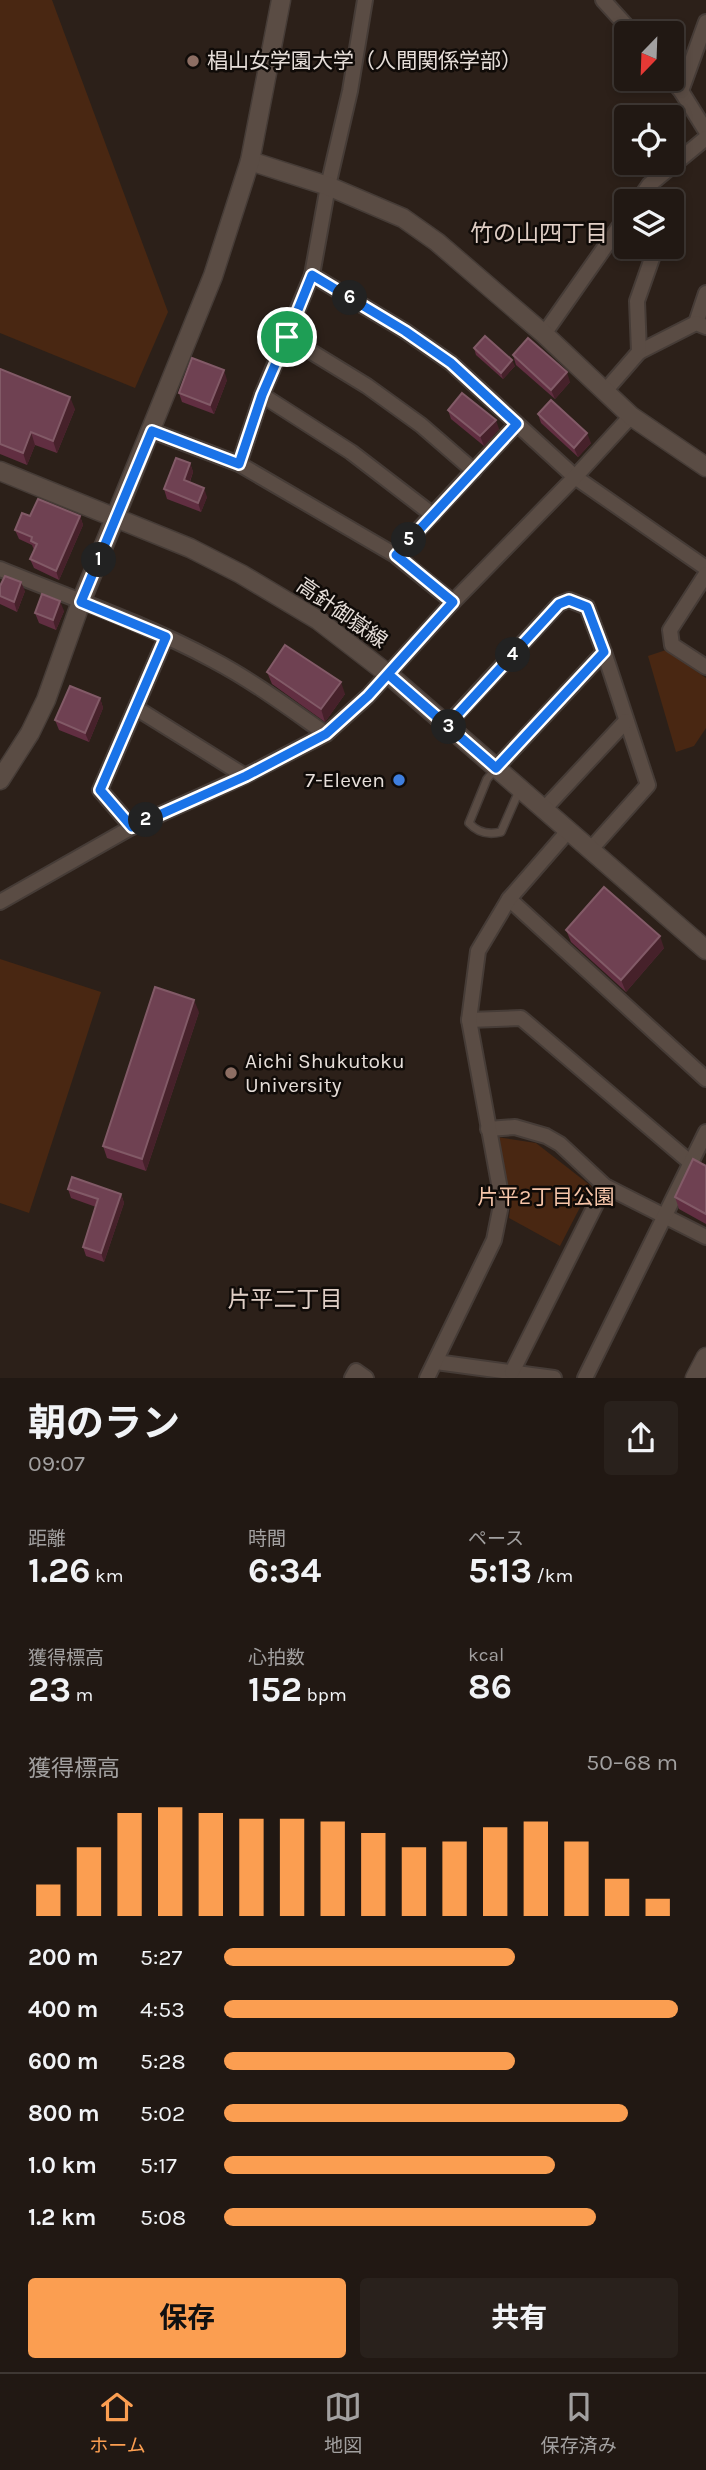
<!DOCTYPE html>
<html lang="ja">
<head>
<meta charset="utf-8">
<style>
	body { margin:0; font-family:Karla,"Noto Sans JP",sans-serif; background:#29211c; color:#f1f3f6; height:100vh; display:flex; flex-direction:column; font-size:26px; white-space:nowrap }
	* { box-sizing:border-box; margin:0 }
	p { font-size:23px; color:#a2a0a0 }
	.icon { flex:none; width:38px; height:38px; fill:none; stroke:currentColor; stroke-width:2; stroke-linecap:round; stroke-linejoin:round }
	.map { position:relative; height:1378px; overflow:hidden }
	.panel { display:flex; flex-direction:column; background:#211813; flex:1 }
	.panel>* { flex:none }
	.needle { width:46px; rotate:203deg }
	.controls { position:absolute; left:614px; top:21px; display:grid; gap:14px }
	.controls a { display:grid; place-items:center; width:70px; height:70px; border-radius:7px; background:#211813; box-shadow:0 4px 10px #0003,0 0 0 2px #3e3733; font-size:35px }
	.pin { position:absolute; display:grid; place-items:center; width:60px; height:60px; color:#fff; margin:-30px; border:4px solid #fff; border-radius:50%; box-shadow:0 2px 7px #0007 }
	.km { position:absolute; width:35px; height:35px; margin:-18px; border-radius:50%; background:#222; color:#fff; font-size:19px; line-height:35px; text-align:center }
	.round { display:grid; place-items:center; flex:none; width:74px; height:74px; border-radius:7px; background:#29211c }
	.summary { display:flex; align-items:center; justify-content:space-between; height:119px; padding:0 28px }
	h1 { font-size:38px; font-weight:700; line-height:52px }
	.figures { display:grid; grid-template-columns:repeat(3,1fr); gap:10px; height:119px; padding:7px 28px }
	.figures div { display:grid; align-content:center }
	.figures b { font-size:35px; font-weight:700 }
	.figures small { font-size:19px; font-weight:400 }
	.figures p { font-size:19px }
	.chart { height:196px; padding:14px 28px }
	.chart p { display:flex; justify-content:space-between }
	.chart svg { width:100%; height:126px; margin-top:7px; stroke:#fb9e51; stroke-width:6 }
	.action { display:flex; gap:14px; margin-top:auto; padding:14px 28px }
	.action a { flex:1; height:80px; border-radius:7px; background:#fb9e51; color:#111; font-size:28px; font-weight:700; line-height:80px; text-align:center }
	.action a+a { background:#29211c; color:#f1f3f6 }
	ul { padding:0 28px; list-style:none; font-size:23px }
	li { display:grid; grid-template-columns:112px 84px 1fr; align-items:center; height:52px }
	li i { height:18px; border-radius:9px; background:#fb9e51 }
	.tab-bar { display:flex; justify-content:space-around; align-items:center; height:98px; border-top:2px solid #3e3733; background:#211813; font-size:19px; color:#a2a0a0 }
	.tab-bar a { display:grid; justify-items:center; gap:4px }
	.tab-bar .selected { color:#fb9e51 }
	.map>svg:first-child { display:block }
	.green { fill:#492712 }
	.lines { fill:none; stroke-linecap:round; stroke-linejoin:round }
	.lane-casing { stroke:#463c37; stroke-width:10 }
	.street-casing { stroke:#463c37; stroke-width:18 }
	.secondary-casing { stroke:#463c37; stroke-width:21 }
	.lane { stroke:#5a4c44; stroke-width:7 }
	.street { stroke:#5a4c44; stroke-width:14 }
	.secondary { stroke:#5a4c44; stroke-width:18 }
	.wall { fill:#612e41 }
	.shaded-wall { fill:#46212a }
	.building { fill:#6f4152; stroke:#825a67; stroke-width:2 }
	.route-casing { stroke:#fff; stroke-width:14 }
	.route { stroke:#1a73e8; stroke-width:9 }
	.education-dot { fill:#8d6e63; stroke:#100b08; stroke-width:2.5 }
	.shop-dot { fill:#3f7fe0; stroke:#100b08; stroke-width:2.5 }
	.labels { text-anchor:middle; stroke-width:5; stroke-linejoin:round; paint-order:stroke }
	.poi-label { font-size:21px; fill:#e6ded9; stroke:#100b08; text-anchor:start }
	.street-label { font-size:21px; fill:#e6ded9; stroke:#100b08 }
	.park-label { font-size:21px; fill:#f6c5a9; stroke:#100b08 }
	.neighbourhood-label { font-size:23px; fill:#e0cfc6; stroke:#100b08 }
</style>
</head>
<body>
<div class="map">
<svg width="706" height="1378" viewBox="0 0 706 1378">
	<rect width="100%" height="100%" fill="#2c2019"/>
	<g class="green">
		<polygon points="0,0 52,0 168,312 135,388 0,333"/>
		<polygon points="666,650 706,678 706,728 694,746 676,752 648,656"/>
		<polygon points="0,959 101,992 29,1213 0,1203"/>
		<polygon points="497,1137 536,1143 591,1186 560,1246 509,1218 511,1201"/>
	</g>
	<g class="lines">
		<g class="lane-casing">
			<path id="lane" d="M 496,769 L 487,779 L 469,823 C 478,833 489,835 501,832 L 519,791"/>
		</g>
		<g class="street-casing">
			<g id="street">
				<polyline points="603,0 633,33"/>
				<polyline points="671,79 681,91 706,131"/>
				<polyline points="681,91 706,22"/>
				<polyline points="638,201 649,185 706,138"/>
				<polyline points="312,275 405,331 451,363 575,477 706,568"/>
				<polyline points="696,323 706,293"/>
				<polyline points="544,334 626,217"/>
				<polyline points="287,337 367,386 421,425 474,471"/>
				<polyline points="639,352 696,323 706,327"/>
				<polyline points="606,390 639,352 637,301 656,247"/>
				<polyline points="262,395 351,452 433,515"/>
				<polyline points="152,431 239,464 395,555 453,602"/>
				<polyline points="239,464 262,395 312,275 328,186 350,91 365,0"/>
				<polyline points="395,555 517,424"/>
				<path d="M 0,569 C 71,598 146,624 213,660 C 253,681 289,708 326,734"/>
				<polyline points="706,574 670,630 672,645 706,667"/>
				<polyline points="136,708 245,776"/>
				<polyline points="447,725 559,604 569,600 587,607 604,652 648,785 591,849"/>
				<polyline points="496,768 604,652"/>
				<polyline points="545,808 626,721"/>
				<polyline points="132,827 100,790 166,637"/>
				<polyline points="509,899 706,1079"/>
				<polyline points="0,902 132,827 245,776 326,734 368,696 453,602 575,477 631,416"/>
				<polyline points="469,1020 521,1018 691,1163"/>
				<polyline points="488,1129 515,1127 546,1136 560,1144 605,1186 706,1237"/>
				<polyline points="436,1362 554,1378"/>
				<polyline points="512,1372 605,1186"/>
				<polyline points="352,1378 356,1371 366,1378"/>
				<polyline points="427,1378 494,1240 502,1200 469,1020 478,951 509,899 569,830"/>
				<polyline points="585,1378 706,1132"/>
			</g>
		</g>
		<g class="secondary-casing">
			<g id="secondary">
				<polyline points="250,161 328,186 403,218 437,242 544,334 631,416 706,467"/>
				<polyline points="0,471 190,548 241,574 318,620 388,674 706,950"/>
				<polyline points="0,780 30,733 46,700 81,602 213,276 250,161 281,0"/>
				<polyline points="695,1378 706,1357"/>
			</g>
		</g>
		<use href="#lane" class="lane"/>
		<use href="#street" class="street"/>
		<use href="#secondary" class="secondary"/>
	</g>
	<g class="wall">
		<polygon points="474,348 515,366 503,379 476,355"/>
		<polygon points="513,355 570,382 555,399 516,365"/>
		<polygon points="0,369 75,409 57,453 35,445 27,465 0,454"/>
		<polygon points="227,380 214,414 182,402 179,393"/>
		<polygon points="448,410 499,429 484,446 451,419"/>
		<polygon points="538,414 591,443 578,457 541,423"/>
		<polygon points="190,463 193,472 190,482 207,497 201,512 167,499 164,489"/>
		<polygon points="30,516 80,516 83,525 59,580 34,568 30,559 34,550 32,545 19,539 15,530"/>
		<polygon points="0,586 25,591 17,612 0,604"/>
		<polygon points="64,611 56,630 39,623 35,613"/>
		<polygon points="267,672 345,694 325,722 272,684"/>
		<polygon points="100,698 103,708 89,742 59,730 55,720"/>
		<polygon points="566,930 664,948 626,992 571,942"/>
		<polygon points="199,1012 146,1171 107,1158 103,1146"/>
		<polygon points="706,1166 706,1224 679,1209 675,1197"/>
		<polygon points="68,1189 121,1194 124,1203 104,1262 86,1256 83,1247 96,1207 71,1198"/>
	</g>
	<g class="shaded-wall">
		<polygon points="512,360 515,366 503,379 501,373"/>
		<polygon points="224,370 227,380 214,414 210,405"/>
		<polygon points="567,372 570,382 555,399 551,390"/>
		<polygon points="70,397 75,409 57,453 53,441"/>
		<polygon points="496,420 499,429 484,446 480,436"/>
		<polygon points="31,432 35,445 27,465 23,453"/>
		<polygon points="587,433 591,443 578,457 574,448"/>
		<polygon points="190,463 193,472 187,489 184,480"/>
		<polygon points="204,488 207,497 201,512 198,503"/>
		<polygon points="80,516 83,525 59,580 56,571"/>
		<polygon points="21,582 25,591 17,612 14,602"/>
		<polygon points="60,601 64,611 56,630 53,620"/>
		<polygon points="341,682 345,694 325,722 321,709"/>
		<polygon points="100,698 103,708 89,742 85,733"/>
		<polygon points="660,936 664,948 626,992 621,980"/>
		<polygon points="194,1000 199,1012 146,1171 142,1159"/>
		<polygon points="121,1194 124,1203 104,1262 101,1253"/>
	</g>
	<g class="building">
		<polygon points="485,336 512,360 501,373 474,348"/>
		<polygon points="528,338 567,372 551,390 513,355"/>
		<polygon points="192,358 224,370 210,405 179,393"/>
		<polygon points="0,369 70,397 53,441 31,432 23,453 0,444"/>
		<polygon points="462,393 496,420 480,436 448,410"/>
		<polygon points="551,400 587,433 574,448 538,414"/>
		<polygon points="176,458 190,463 184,480 204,488 198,503 164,489"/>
		<polygon points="38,499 80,516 56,571 30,559 37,544 31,541 32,537 15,530 22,513 30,516"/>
		<polygon points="5,576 21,582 14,602 0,596 0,586"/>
		<polygon points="42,594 60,601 53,620 35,613"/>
		<polygon points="285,645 341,682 321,709 267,672"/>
		<polygon points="70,686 100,698 85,733 55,720"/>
		<polygon points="604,887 660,936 621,980 566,930"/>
		<polygon points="155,987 194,1000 142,1159 103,1146"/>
		<polygon points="693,1159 706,1166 706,1214 675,1197"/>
		<polygon points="72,1177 121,1194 101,1253 83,1247 98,1199 68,1189"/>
	</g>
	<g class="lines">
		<g class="route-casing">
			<polyline id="route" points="287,337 262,395 239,464 152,431 81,602 166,637 100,790 132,827 246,776 326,734 368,696 388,674 496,768 604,652 587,607 569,600 559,604 447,726 388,674 453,602 396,555 517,424 451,363 405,331 312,275 287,337"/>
		</g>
		<use href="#route" class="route"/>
	</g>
	<g class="education-dot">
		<circle cx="193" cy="61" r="7"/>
		<circle cx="231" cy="1073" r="7"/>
	</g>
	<circle class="shop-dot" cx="399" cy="780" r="7"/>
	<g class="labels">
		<g class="poi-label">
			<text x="207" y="68">椙山女学園大学（人間関係学部）</text>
			<text x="385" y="787" text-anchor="end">7-Eleven</text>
			<text x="245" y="1068">Aichi Shukutoku<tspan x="245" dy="24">University</tspan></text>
		</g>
		<g class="street-label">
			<text transform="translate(342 613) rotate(35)" y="7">高針御嶽線</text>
		</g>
		<g class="park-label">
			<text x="546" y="1204">片平2丁目公園</text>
		</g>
		<g class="neighbourhood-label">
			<text x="539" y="241">竹の山四丁目</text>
			<text x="285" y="1307">片平二丁目</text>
		</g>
	</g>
</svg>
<div class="controls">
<a><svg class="needle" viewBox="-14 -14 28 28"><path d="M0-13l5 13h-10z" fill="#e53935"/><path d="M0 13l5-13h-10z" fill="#a2a0a0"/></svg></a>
<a><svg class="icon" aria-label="locate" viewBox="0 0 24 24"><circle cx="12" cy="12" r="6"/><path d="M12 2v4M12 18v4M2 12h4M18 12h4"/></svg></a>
<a><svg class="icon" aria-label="layers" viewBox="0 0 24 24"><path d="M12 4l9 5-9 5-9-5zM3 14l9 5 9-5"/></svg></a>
</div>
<div class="pin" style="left:287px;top:337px;background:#1e9e55"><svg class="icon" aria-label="arrive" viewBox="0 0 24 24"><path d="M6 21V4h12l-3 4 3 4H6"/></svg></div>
<b class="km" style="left:99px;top:560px">1</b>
<b class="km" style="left:146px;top:820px">2</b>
<b class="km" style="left:449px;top:727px">3</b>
<b class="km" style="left:513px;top:655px">4</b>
<b class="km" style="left:409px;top:540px">5</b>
<b class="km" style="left:350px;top:298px">6</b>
</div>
<section class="panel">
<div class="summary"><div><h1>朝のラン</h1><p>09:07</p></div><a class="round"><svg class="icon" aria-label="share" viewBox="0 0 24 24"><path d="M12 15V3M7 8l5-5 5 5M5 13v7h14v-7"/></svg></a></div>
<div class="figures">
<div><p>距離</p><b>1.26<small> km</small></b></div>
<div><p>時間</p><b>6:34</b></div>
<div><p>ペース</p><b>5:13<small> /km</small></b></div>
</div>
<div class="figures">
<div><p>獲得標高</p><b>23<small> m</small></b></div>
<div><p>心拍数</p><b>152<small> bpm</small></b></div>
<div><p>kcal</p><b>86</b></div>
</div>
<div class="chart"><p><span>獲得標高</span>50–68 m</p>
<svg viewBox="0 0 160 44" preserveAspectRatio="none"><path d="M5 44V33M15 44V20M25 44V8M35 44V6M45 44V8M55 44V10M65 44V10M75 44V11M85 44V15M95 44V20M105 44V18M115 44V13M125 44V11M135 44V18M145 44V31M155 44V38"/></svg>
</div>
<ul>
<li><b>200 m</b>5:27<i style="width:64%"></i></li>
<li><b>400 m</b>4:53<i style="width:100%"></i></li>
<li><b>600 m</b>5:28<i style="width:64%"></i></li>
<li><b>800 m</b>5:02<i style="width:89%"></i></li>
<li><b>1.0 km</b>5:17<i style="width:73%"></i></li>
<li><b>1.2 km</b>5:08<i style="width:82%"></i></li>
</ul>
<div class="action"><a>保存</a><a>共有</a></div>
</section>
<nav class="tab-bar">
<a class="selected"><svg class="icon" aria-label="home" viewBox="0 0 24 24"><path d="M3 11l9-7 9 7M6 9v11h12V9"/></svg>ホーム</a>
<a><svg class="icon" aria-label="map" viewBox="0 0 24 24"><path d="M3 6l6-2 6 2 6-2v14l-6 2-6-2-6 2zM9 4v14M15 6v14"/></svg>地図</a>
<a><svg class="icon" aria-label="saved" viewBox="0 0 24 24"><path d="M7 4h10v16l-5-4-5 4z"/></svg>保存済み</a>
</nav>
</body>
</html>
